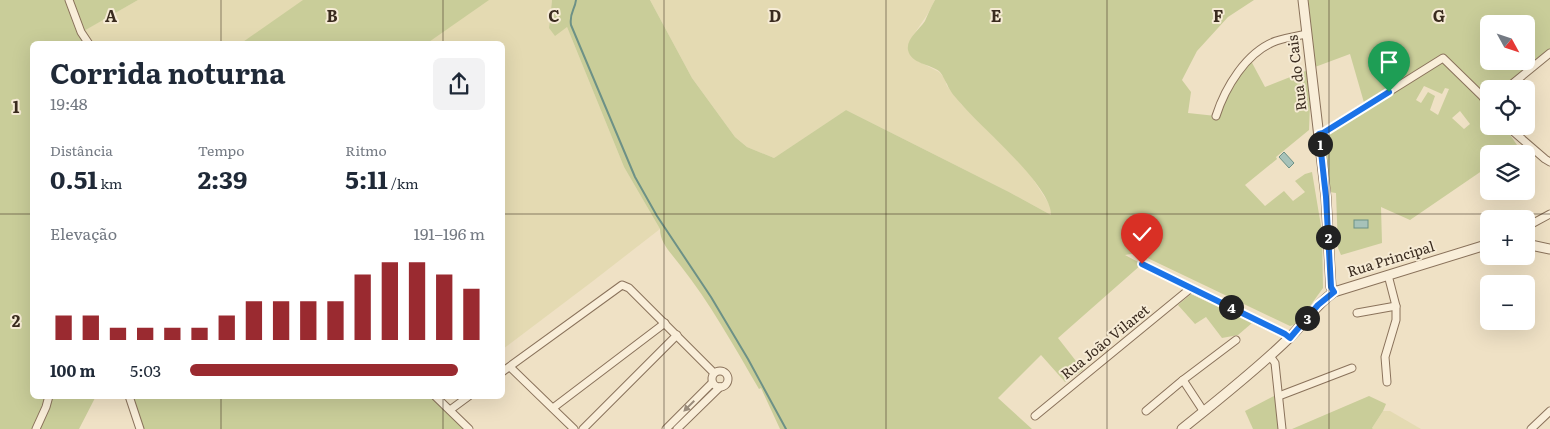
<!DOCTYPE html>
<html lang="pt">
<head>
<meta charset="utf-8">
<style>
	body { margin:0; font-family:Literata,serif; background:#f2f2f3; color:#1f2937; height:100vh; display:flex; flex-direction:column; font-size:19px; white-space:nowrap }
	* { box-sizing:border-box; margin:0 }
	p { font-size:16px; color:#747a83 }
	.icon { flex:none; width:28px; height:28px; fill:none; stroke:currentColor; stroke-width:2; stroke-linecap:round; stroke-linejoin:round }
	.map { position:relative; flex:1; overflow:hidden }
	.sheet { position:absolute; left:30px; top:41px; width:475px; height:358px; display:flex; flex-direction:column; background:#fff; border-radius:8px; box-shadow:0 5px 20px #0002 }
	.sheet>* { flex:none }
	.needle { width:32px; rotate:130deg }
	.controls { position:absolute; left:1480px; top:15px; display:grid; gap:10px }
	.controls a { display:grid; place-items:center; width:55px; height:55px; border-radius:8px; background:#fff; box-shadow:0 5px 20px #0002; font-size:25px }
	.pin { position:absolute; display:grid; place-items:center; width:42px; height:42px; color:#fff; margin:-51px -21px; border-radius:50% 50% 50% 0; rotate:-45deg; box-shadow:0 0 5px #0007 }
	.pin .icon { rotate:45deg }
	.km { position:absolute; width:25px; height:25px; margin:-12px; border-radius:50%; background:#222; color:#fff; font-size:14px; line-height:25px; text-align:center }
	.round { display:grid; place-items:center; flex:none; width:52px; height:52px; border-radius:8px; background:#f2f2f3 }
	.headline { display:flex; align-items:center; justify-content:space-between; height:85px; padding:0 20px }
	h1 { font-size:28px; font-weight:700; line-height:38px }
	.metrics { display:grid; grid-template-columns:repeat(3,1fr); gap:8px; height:85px; padding:5px 20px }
	.metrics div { display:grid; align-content:center }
	.metrics b { font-size:25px; font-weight:700 }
	.metrics small { font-size:14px; font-weight:400 }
	.metrics p { font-size:14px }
	.chart { height:140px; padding:10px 20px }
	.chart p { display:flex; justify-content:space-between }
	.chart svg { width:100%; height:90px; margin-top:5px; stroke:#9a2a30; stroke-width:6 }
	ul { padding:0 20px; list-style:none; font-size:16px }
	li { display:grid; grid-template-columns:80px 60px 1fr; align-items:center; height:38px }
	li i { height:12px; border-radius:6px; background:#9a2a30 }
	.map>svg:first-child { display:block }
	.farmland { fill:#e4dab2 }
	.green { fill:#c9cd99; fill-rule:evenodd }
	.water { fill:#a7c2b9; stroke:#6d9186 }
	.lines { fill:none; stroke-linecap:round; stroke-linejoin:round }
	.stream { stroke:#6d9186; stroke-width:2 }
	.minor-casing { stroke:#8a725b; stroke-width:9 }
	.tertiary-casing { stroke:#8a725b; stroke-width:11 }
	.minor { stroke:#f9eed9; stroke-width:7 }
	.tertiary { stroke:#f9eed9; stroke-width:9 }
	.oneway { fill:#9a8c7c }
	.route-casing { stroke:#fff; stroke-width:10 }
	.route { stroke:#1a73e8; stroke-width:6 }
	.grid { fill:none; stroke:#3a2b1f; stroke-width:1; stroke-opacity:0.55 }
	.labels { text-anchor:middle; stroke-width:4; stroke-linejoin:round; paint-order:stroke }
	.street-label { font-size:14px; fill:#3a2b1f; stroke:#f6ebd5 }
	.grid-label { font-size:16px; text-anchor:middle; font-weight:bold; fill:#3a2b1f; stroke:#f6ebd5; stroke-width:4; stroke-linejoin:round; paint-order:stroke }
</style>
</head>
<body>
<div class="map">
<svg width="1550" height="429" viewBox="0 0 1550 429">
	<rect width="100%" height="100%" fill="#efe1c5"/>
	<g class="farmland">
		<polygon points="138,0 552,0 549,28 567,27 624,167 660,229 593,281 503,349 502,44 89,44 81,32"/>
		<polygon points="650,0 935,0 927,15 912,37 909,51 914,59 939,72 944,77 947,86 962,105 1027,170 1051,207 1051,215 1009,192 846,110 774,158 747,147 735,137 692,78"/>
		<polygon points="1383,411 1390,411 1421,429 1373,429 1372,428"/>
	</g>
	<g class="green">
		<polygon points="0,0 138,0 82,32 89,44 32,44 32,396 96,396 79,429 0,429"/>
		<polygon points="303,0 489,0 426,44 240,44"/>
		<path d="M 552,0 L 650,0 L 692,78 L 735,137 L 747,147 L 774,158 L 846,110 L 1009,192 L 1051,215 C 1052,187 982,128 963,106 C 957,99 950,92 947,84 C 944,79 943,75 939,71 C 930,64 911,64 908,50 C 906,39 919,30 925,21 C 928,14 931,7 935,0 L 1254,0 L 1228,17 L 1197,51 L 1182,80 L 1191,92 L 1188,113 L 1216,116 L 1221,100 L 1250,59 L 1265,87 L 1308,70 L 1310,105 L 1309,130 L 1276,157 L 1277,159 L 1245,185 L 1265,206 L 1284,191 L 1293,201 L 1305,192 L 1295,181 L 1305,174 L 1312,172 L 1322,232 L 1323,288 L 1297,324 L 1290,326 L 1137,253 L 1125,255 L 1142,264 L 1058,338 L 1083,370 L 1065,382 L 1041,355 L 998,398 L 1032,429 L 780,429 L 761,388 L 759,389 C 734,346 710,303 680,265 C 671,253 660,243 660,229 L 624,167 L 567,27 L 555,36 L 549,28 Z"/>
		<path d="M 1308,0 L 1550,0 L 1550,53 L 1506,89 L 1489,89 L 1489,126 L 1504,126 L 1517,145 L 1506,154 L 1489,154 L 1489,166 L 1410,220 L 1381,207 L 1382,243 L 1341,255 L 1338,248 L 1336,193 L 1329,192 C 1327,177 1319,146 1328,134 C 1336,124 1355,114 1365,106 L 1350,54 L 1315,67 ZM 1489,24 L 1526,24 L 1526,61 L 1489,61 ZM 1424,86 L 1442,94 L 1445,88 L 1449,89 L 1438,115 L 1430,110 L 1435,96 L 1428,92 L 1421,103 L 1416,100 ZM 1460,111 L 1470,124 L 1464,129 L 1452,118 Z"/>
		<polygon points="1191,294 1252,323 1238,335 1222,338 1206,317 1195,324 1178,305"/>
		<polygon points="1276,395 1280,429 1253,429 1245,411"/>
		<polygon points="129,396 435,396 469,429 142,429"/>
		<polygon points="1369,396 1386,404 1383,411 1372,428 1373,429 1292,429"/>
	</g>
	<g class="water">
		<polygon points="1284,152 1294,163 1289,168 1279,157"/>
		<rect x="1354" y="220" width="14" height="8"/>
	</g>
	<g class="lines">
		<path class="stream" d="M 576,0 C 575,10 569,13 571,25 L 635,177 L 657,216 L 711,297 L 748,359 L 786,429"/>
		<g class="minor-casing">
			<g id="minor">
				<polyline points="69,0 81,32 89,44"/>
				<polyline points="1506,89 1550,53"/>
				<path d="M 1216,116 C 1225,88 1246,52 1276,41 C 1285,38 1297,36 1307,34"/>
				<polyline points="1507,126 1545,159 1550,162"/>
				<polyline points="1319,134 1323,133 1443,58 1482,96 1489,106"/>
				<polyline points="1526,227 1550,214"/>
				<polyline points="1142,264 1285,334 1290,338"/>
				<polyline points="1357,313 1396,306"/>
				<polyline points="1270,356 1275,363 1282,429"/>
				<polyline points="510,367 574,429"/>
				<circle cx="720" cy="379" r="8"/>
				<polyline points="502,372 622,285 629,288 714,373"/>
				<polyline points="1183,380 1204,412"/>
				<polyline points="1387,382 1385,357 1396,320 1396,306 1388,275"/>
				<polyline points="129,396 140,429"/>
				<polyline points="435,396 469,429"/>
				<polyline points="1279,396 1352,368"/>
				<polyline points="553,408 665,323"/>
				<polyline points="450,410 469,396"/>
				<polyline points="1146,411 1183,380 1236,340"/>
				<polyline points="1035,416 1191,288"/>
				<polyline points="36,429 46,407 49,396"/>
				<polyline points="583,429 677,335"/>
				<polyline points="666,429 712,383"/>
				<polyline points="677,429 720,387"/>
				<polyline points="1531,429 1550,411"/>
			</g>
		</g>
		<g class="tertiary-casing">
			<g id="tertiary">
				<polyline points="1303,0 1326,197 1331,287 1334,292"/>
				<polyline points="1526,244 1550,249"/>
				<path d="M 1182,429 C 1218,400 1255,371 1288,339 C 1304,324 1315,305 1334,292 L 1489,244"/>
			</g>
		</g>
		<use href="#minor" class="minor"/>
		<use href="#tertiary" class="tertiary"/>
	</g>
	<defs><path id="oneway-solid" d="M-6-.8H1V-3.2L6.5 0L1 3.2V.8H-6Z" transform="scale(1.25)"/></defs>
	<use class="oneway" href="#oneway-solid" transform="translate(689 406) rotate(135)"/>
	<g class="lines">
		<g class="route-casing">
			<polyline id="route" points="1142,264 1285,334 1290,338 1318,305 1334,292 1331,287 1326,197 1319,134 1323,133 1389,92"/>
		</g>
		<use href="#route" class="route"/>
	</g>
	<path class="grid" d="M 221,0 L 221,44M 443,0 L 443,44M 664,0 L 664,429M 886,0 L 886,429M 1107,0 L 1107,429M 1329,0 L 1329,429M 0,214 L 32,214M 502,214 L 1550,214M 221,396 L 221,429M 443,396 L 443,429"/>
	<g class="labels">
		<g class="street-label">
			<text transform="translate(1297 73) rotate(-97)" y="5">Rua do Cais</text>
			<text transform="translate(1391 259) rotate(-17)" y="5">Rua Principal</text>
			<text transform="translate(1105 342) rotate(-39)" y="5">Rua João Vilaret</text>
		</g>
	</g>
	<g class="grid-label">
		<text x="111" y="22">A</text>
		<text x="332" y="22">B</text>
		<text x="554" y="22">C</text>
		<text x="775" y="22">D</text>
		<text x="996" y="22">E</text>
		<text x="1218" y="22">F</text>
		<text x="1439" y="22">G</text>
		<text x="16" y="113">1</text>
		<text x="16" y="327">2</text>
	</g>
</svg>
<div class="controls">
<a><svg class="needle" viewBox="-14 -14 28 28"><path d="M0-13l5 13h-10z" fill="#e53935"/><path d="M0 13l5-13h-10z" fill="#747a83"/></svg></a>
<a><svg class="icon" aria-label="locate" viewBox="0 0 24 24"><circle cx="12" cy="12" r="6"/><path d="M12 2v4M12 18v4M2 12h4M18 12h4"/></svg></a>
<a><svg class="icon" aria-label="layers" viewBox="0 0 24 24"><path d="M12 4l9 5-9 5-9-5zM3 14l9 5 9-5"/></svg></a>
<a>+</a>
<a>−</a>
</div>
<div class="pin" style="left:1389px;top:92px;background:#1e9e55"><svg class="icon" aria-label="arrive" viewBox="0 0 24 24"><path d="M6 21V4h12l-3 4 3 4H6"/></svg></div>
<div class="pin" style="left:1142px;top:264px;background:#d93025"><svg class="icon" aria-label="check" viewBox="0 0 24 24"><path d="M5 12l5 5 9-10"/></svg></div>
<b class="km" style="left:1320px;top:144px">1</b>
<b class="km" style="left:1328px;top:237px">2</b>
<b class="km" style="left:1307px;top:318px">3</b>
<b class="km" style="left:1231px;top:307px">4</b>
<section class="sheet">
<div class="headline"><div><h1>Corrida noturna</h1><p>19:48</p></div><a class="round"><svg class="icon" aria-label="share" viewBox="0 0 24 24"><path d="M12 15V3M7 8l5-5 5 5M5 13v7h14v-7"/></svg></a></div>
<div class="metrics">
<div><p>Distância</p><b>0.51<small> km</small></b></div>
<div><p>Tempo</p><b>2:39</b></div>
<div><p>Ritmo</p><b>5:11<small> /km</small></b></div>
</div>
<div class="chart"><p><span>Elevação</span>191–196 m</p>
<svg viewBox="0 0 160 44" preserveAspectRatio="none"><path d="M5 44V32M15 44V32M25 44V38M35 44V38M45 44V38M55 44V38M65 44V32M75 44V25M85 44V25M95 44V25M105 44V25M115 44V12M125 44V6M135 44V6M145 44V12M155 44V19"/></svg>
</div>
<ul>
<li><b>100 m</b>5:03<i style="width:91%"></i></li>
</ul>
</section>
</div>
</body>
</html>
